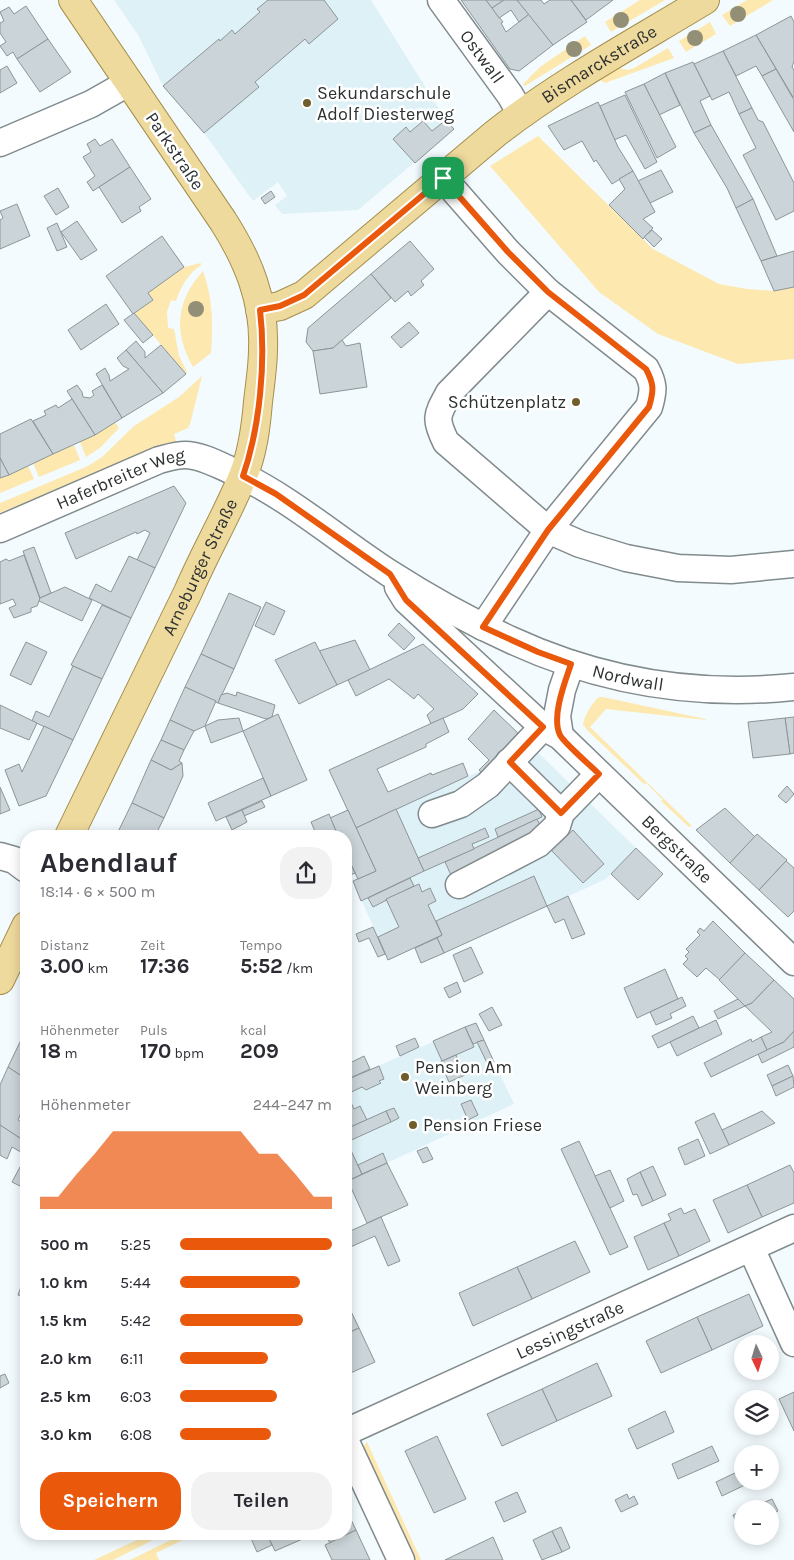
<!DOCTYPE html>
<html lang="de">
<head>
<meta charset="utf-8">
<style>
	body { margin:0; font-family:Karla,sans-serif; background:#f2f2f3; color:#2b2b33; height:100vh; display:flex; flex-direction:column; font-size:19px; white-space:nowrap }
	* { box-sizing:border-box; margin:0 }
	p { font-size:16px; color:#7c7c81 }
	.icon { flex:none; width:28px; height:28px; fill:none; stroke:currentColor; stroke-width:2; stroke-linecap:round; stroke-linejoin:round }
	.map { position:relative; flex:1; overflow:hidden }
	.panel { position:absolute; left:20px; top:830px; width:332px; height:710px; display:flex; flex-direction:column; background:#fff; border-radius:20px; box-shadow:0 2px 12px #0003 }
	.panel>* { flex:none }
	.needle { width:32px; rotate:176deg }
	.buttons { position:absolute; left:734px; top:1335px; display:grid; gap:10px }
	.buttons a { display:grid; place-items:center; width:45px; height:45px; border-radius:50%; background:#fff; box-shadow:0 2px 12px #0003; font-size:25px }
	.pin { position:absolute; display:grid; place-items:center; width:42px; height:42px; color:#fff; margin:-21px; border-radius:10px; box-shadow:0 2px 8px #0006 }
	.round { display:grid; place-items:center; flex:none; width:52px; height:52px; border-radius:20px; background:#f2f2f3 }
	.summary { display:flex; align-items:center; justify-content:space-between; height:85px; padding:0 20px }
	h1 { font-size:28px; font-weight:700; line-height:38px }
	.stats { display:grid; grid-template-columns:repeat(3,1fr); gap:8px; height:85px; padding:5px 20px }
	.stats div { display:grid; align-content:center }
	.stats b { font-size:21px; font-weight:700 }
	.stats small { font-size:14px; font-weight:400 }
	.stats p { font-size:14px }
	.chart { height:140px; padding:10px 20px }
	.chart p { display:flex; justify-content:space-between }
	.chart svg { width:100%; height:90px; margin-top:5px; fill:#ea580c; opacity:.7 }
	.primary-button { display:flex; gap:10px; margin-top:auto; padding:10px 20px }
	.primary-button a { flex:1; height:58px; border-radius:20px; background:#ea580c; color:#fff; font-size:20px; font-weight:700; line-height:58px; text-align:center }
	.primary-button a+a { background:#f2f2f3; color:#2b2b33 }
	ul { padding:0 20px; list-style:none; font-size:16px }
	li { display:grid; grid-template-columns:80px 60px 1fr; align-items:center; height:38px }
	li i { height:12px; border-radius:6px; background:#ea580c }
	.map>svg:first-child { display:block }
	.built { fill:#def1f7 }
	.green { fill:#fde8af }
	.building { fill:#cbd4d8; stroke:#8c9598 }
	.lines { fill:none; stroke-linecap:round; stroke-linejoin:round }
	.minor-casing { stroke:#818a8d; stroke-width:29 }
	.major-casing { stroke:#a58f4d; stroke-width:30 }
	.minor { stroke:#fff; stroke-width:26 }
	.major { stroke:#efda9d; stroke-width:28 }
	.tree { fill:#938e76 }
	.route-casing { stroke:#fff; stroke-width:10 }
	.route { stroke:#ea580c; stroke-width:6 }
	.poi-dot { fill:#6f5e2c; stroke:#fff; stroke-width:2 }
	.labels { text-anchor:middle; stroke-width:5; stroke-linejoin:round; paint-order:stroke }
	.street-label { font-size:18px; fill:#2d3132; stroke:#fff }
	.poi-label { font-size:18px; fill:#2d3132; stroke:#fff; text-anchor:start }
</style>
</head>
<body>
<div class="map">
<svg width="794" height="1560" viewBox="0 0 794 1560">
	<rect width="100%" height="100%" fill="#f3fbfe"/>
	<g class="built">
		<polygon points="114,0 371,0 446,120 454,129 358,210 282,214 275,205 287,196 278,182 253,201 204,133 163,86 138,35"/>
		<polygon points="521,736 636,848 606,879 444,953 437,938 388,960 353,881 357,879 346,854 346,836 338,836 330,818 348,810 356,827 480,771"/>
		<polygon points="476,1023 514,1104 346,1182 346,1080"/>
	</g>
	<g class="green">
		<polygon points="640,0 665,0 611,32 605,22"/>
		<polygon points="747,0 773,0 730,26 722,15"/>
		<polygon points="710,22 716,34 686,52 679,41"/>
		<polygon points="585,36 591,45 525,86 523,84 540,67"/>
		<polygon points="668,48 674,58 605,83 600,80 619,68 628,70 634,68"/>
		<polygon points="538,136 653,249 719,284 747,289 774,291 794,287 794,359 738,364 658,334 599,292 490,166"/>
		<path d="M 201,263 L 201,265 C 188,274 181,286 176,301 L 171,300 L 167,312 L 168,328 L 174,329 L 179,356 L 187,372 L 186,374 L 134,313 L 153,300 L 148,293 L 184,267 Z"/>
		<path d="M 203,271 C 213,300 213,323 211,353 L 193,367 C 173,332 176,301 203,271 Z"/>
		<polygon points="202,376 190,424 188,428 174,434 176,441 0,513 0,503 88,466 102,457 134,426 179,397"/>
		<polygon points="115,422 119,428 100,448 86,457 80,442"/>
		<polygon points="74,445 80,460 39,477 33,463"/>
		<polygon points="28,466 34,479 0,493 0,478"/>
		<path d="M 599,697 L 603,697 L 705,719 L 706,720 L 606,709 L 590,727 L 692,826 L 689,827 L 661,801 L 663,800 L 646,783 L 644,784 L 587,730 L 583,724 C 585,715 592,703 599,697 Z"/>
		<polygon points="367,1442 421,1560 413,1560 363,1447"/>
		<polygon points="150,1534 165,1534 113,1560 94,1560"/>
		<polygon points="183,1534 195,1534 156,1553 159,1560 130,1560"/>
	</g>
	<g class="building">
		<polygon points="268,0 324,0 338,19 309,44 305,39 255,82 259,87 204,133 163,86 219,39 220,41 232,30 235,34 260,12 257,9"/>
		<polygon points="461,0 486,0 503,22 501,23 506,32 529,14 553,45 519,71 510,69"/>
		<polygon points="486,0 504,0 492,8"/>
		<polygon points="504,0 517,0 529,14 519,22 511,10 499,18 492,8"/>
		<polygon points="517,0 541,0 544,4 550,0 571,0 587,22 553,45"/>
		<polygon points="571,0 613,0 586,20"/>
		<polygon points="26,6 48,39 17,59 13,52 7,56 0,46 6,42 0,33 0,23 4,21 0,12 9,7 14,14"/>
		<polygon points="791,16 794,22 794,61 792,67 794,70 794,97 793,97 756,35"/>
		<polygon points="756,35 776,69 762,76 756,66 736,76 723,51"/>
		<polygon points="48,39 71,72 40,92 17,59"/>
		<polygon points="723,51 752,108 739,114 729,92 712,100 694,64"/>
		<polygon points="693,62 710,96 700,101 711,125 694,133 665,73"/>
		<polygon points="7,66 17,83 0,93 0,70"/>
		<polygon points="776,69 794,100 794,132 762,76"/>
		<polygon points="665,73 680,105 659,115 644,84"/>
		<polygon points="644,84 676,147 657,158 625,92"/>
		<polygon points="625,95 657,162 645,169 626,135 614,140 600,106"/>
		<polygon points="598,102 618,147 633,171 612,184 596,160 594,162 582,141 564,150 548,126"/>
		<polygon points="752,108 758,120 763,122 794,183 794,211 776,220 743,155 756,148 739,114"/>
		<polygon points="446,120 454,129 415,163 393,139 406,127 410,132 423,121 432,131"/>
		<polygon points="711,125 753,199 736,208 727,188 694,133"/>
		<polygon points="95,139 100,146 112,139 130,167 93,191 87,182 95,176 83,157 91,152 87,144"/>
		<polygon points="130,167 151,199 139,207 141,211 122,223 99,187"/>
		<polygon points="661,170 673,192 650,203 638,181"/>
		<polygon points="633,171 655,212 643,219 653,228 643,239 609,205 625,189 619,179"/>
		<polygon points="58,188 69,207 56,215 44,196"/>
		<polygon points="271,191 275,197 265,204 261,198"/>
		<polygon points="753,199 777,256 761,261 736,208"/>
		<polygon points="17,204 30,236 0,249 0,220 3,218 0,211"/>
		<polygon points="77,221 97,250 81,260 61,232"/>
		<polygon points="57,223 67,247 57,251 47,228"/>
		<polygon points="652,230 662,239 654,247 644,237"/>
		<polygon points="162,236 184,267 148,293 153,300 133,314 106,276"/>
		<polygon points="410,241 434,269 421,281 424,285 411,296 408,291 395,302 371,274"/>
		<polygon points="794,251 794,287 774,291 761,261"/>
		<polygon points="371,274 391,298 333,348 313,351 306,342 308,328"/>
		<polygon points="106,304 119,324 81,350 68,330"/>
		<polygon points="134,313 153,335 143,343 124,320"/>
		<polygon points="409,322 419,333 401,348 391,337"/>
		<polygon points="342,340 346,346 360,343 367,387 320,394 313,351 333,348"/>
		<polygon points="136,341 145,352 145,358 161,345 186,374 163,393 126,350"/>
		<polygon points="126,350 163,393 122,418 96,374 105,368 109,375 110,381 129,369 123,366 117,358"/>
		<polygon points="77,385 82,392 83,397 90,398 94,395 92,391 102,385 122,418 95,435 67,391"/>
		<polygon points="72,399 95,435 53,454 33,421 46,415 44,411 56,405 58,408"/>
		<polygon points="31,419 53,454 9,475 0,458 0,434"/>
		<polygon points="0,458 9,475 0,478"/>
		<polygon points="174,486 186,503 155,568 137,560 150,533 145,530 137,534 136,532 76,559 65,533"/>
		<polygon points="34,547 51,593 40,598 23,551"/>
		<polygon points="24,555 40,599 37,606 31,608 31,612 14,618 9,608 16,605 13,599 0,604 0,562 6,559 9,561"/>
		<polygon points="129,556 155,568 131,618 89,598 96,584 111,592"/>
		<polygon points="65,587 92,600 82,621 39,601 40,598"/>
		<polygon points="229,593 261,607 234,669 201,654"/>
		<polygon points="266,602 285,611 274,635 255,626"/>
		<polygon points="102,605 131,618 102,679 71,665"/>
		<polygon points="399,623 415,638 404,650 388,635"/>
		<polygon points="355,640 370,670 337,685 319,651"/>
		<polygon points="26,642 47,652 31,685 10,675"/>
		<polygon points="315,642 337,685 299,704 275,660"/>
		<polygon points="423,644 478,694 463,709 431,724 427,715 434,709 418,694 414,699 389,679 356,696 348,680"/>
		<polygon points="201,654 234,669 218,703 185,687"/>
		<polygon points="73,666 102,679 73,740 32,721 36,711 49,717"/>
		<polygon points="185,687 216,701 205,726 194,731 170,720"/>
		<polygon points="237,692 275,705 272,717 266,719 218,703 221,695 227,693 236,696"/>
		<polygon points="0,705 37,723 29,740 0,728"/>
		<polygon points="494,710 521,736 485,775 479,770 489,760 468,739"/>
		<polygon points="278,714 307,780 271,796 243,731"/>
		<polygon points="794,717 794,753 790,754 785,718"/>
		<polygon points="239,718 243,731 211,743 205,726 218,720"/>
		<polygon points="443,718 449,732 426,744 426,747 377,769 388,792 431,773 432,775 463,763 468,776 356,828 329,770"/>
		<polygon points="785,718 790,754 753,758 748,722"/>
		<polygon points="170,720 194,731 184,750 161,740"/>
		<polygon points="44,726 73,740 46,796 19,806 5,770 19,764 22,772"/>
		<polygon points="161,740 184,750 179,761 182,763 171,770 151,760"/>
		<polygon points="151,760 171,770 182,763 183,776 164,818 132,803"/>
		<polygon points="263,778 271,796 216,821 208,803"/>
		<polygon points="787,786 794,794 786,803 778,796"/>
		<polygon points="0,787 10,810 0,814"/>
		<polygon points="262,801 265,807 244,816 242,810"/>
		<polygon points="132,803 164,818 155,836 116,836"/>
		<polygon points="725,808 755,837 730,863 696,830"/>
		<polygon points="396,809 424,871 361,901 353,881 376,871 356,828"/>
		<polygon points="539,809 542,817 498,837 495,829"/>
		<polygon points="242,810 247,822 232,830 226,817"/>
		<polygon points="348,810 376,871 358,879 346,854 346,836 338,836 330,818"/>
		<polygon points="329,814 338,836 317,836 311,822"/>
		<polygon points="537,819 543,831 451,875 445,862"/>
		<polygon points="485,828 489,837 472,844 474,849 424,871 418,858"/>
		<polygon points="573,830 604,864 583,883 551,850"/>
		<polygon points="757,834 787,860 759,890 730,863"/>
		<polygon points="636,848 663,874 638,900 611,874"/>
		<polygon points="346,854 355,873 346,877"/>
		<polygon points="786,861 794,868 794,911 788,917 759,890"/>
		<polygon points="534,876 547,906 444,953 437,938 442,935 436,921"/>
		<polygon points="410,878 414,886 373,907 368,898"/>
		<polygon points="419,884 422,892 430,888 436,901 428,905 442,935 388,960 378,937 399,927 386,899"/>
		<polygon points="568,896 585,934 572,939 564,919 555,923 547,906"/>
		<polygon points="713,921 745,953 720,980 706,968 697,977 683,964 688,959 685,956 689,952 686,949 700,935 697,932 700,928 704,931"/>
		<polygon points="373,927 385,954 378,957 369,938 359,942 356,934"/>
		<polygon points="437,938 444,953 421,963 415,948"/>
		<polygon points="471,947 483,973 464,982 453,955"/>
		<polygon points="745,953 774,980 752,1003 745,1006 719,980"/>
		<polygon points="665,969 678,999 637,1018 624,988"/>
		<polygon points="774,980 794,999 794,1031 784,1042 767,1050 761,1037 772,1032 745,1006 752,1003"/>
		<polygon points="457,982 461,992 449,998 444,988"/>
		<polygon points="682,997 686,1006 670,1014 672,1018 656,1025 650,1012"/>
		<polygon points="738,999 745,1006 718,1019 714,1011"/>
		<polygon points="492,1007 502,1025 489,1031 479,1014"/>
		<polygon points="693,1016 699,1028 658,1048 652,1036"/>
		<polygon points="716,1020 722,1034 677,1056 670,1042"/>
		<polygon points="476,1023 484,1040 473,1044 465,1027"/>
		<polygon points="465,1027 474,1047 442,1061 433,1041"/>
		<polygon points="794,1031 794,1047 762,1063 758,1054 784,1042"/>
		<polygon points="761,1037 767,1050 711,1077 704,1063 751,1039 752,1042"/>
		<polygon points="415,1038 419,1047 400,1056 396,1046"/>
		<polygon points="21,1040 26,1043 26,1079 8,1067"/>
		<polygon points="484,1040 494,1062 488,1065 477,1042"/>
		<polygon points="456,1055 465,1075 449,1082 440,1062"/>
		<polygon points="364,1056 370,1069 346,1080 346,1061 348,1064"/>
		<polygon points="788,1065 793,1076 772,1086 767,1075"/>
		<polygon points="379,1066 384,1079 379,1081 381,1083 366,1090 362,1087 347,1094 354,1109 360,1106 367,1120 346,1129 346,1080"/>
		<polygon points="8,1067 26,1079 26,1101 18,1120 26,1125 26,1142 0,1125 0,1085"/>
		<polygon points="793,1076 794,1087 776,1096 772,1086"/>
		<polygon points="471,1100 478,1115 468,1120 461,1104"/>
		<polygon points="394,1108 399,1118 391,1122 386,1111"/>
		<polygon points="386,1111 391,1122 347,1142 362,1174 346,1182 346,1129"/>
		<polygon points="762,1111 775,1123 729,1145 722,1130"/>
		<polygon points="714,1113 729,1145 710,1154 695,1122"/>
		<polygon points="0,1125 26,1142 26,1155 12,1147 7,1159 0,1155"/>
		<polygon points="698,1139 705,1156 685,1165 678,1148"/>
		<polygon points="579,1141 628,1247 610,1255 561,1149"/>
		<polygon points="427,1147 433,1159 423,1163 417,1151"/>
		<polygon points="383,1153 387,1163 362,1174 358,1165"/>
		<polygon points="387,1163 408,1205 367,1223 348,1181"/>
		<polygon points="790,1165 794,1173 794,1203 762,1217 747,1185"/>
		<polygon points="653,1166 666,1195 653,1201 640,1172"/>
		<polygon points="20,1167 26,1170 26,1189 12,1182"/>
		<polygon points="610,1170 624,1201 610,1208 595,1176"/>
		<polygon points="640,1172 653,1201 642,1206 637,1194 633,1195 627,1179"/>
		<polygon points="747,1185 762,1217 728,1233 713,1200"/>
		<polygon points="681,1208 684,1214 695,1209 710,1241 679,1256 664,1223 671,1220 668,1214"/>
		<polygon points="381,1217 400,1261 388,1266 375,1236 346,1249 346,1233"/>
		<polygon points="664,1223 679,1256 648,1270 634,1237"/>
		<polygon points="575,1241 590,1272 532,1299 517,1267"/>
		<polygon points="517,1267 532,1299 473,1326 459,1293"/>
		<polygon points="22,1284 26,1286 26,1298 18,1295"/>
		<polygon points="749,1294 763,1326 712,1350 697,1317"/>
		<polygon points="346,1301 359,1328 346,1334"/>
		<polygon points="697,1317 712,1350 661,1373 646,1341"/>
		<polygon points="359,1328 375,1362 346,1375 346,1334"/>
		<polygon points="597,1363 612,1396 557,1421 542,1389"/>
		<polygon points="5,1374 9,1383 0,1388 0,1376"/>
		<polygon points="542,1389 557,1421 502,1446 487,1414"/>
		<polygon points="794,1392 794,1431 779,1399"/>
		<polygon points="665,1411 674,1432 637,1449 628,1429"/>
		<polygon points="437,1436 466,1499 434,1513 405,1451"/>
		<polygon points="712,1446 719,1461 678,1479 672,1464"/>
		<polygon points="741,1470 742,1481 746,1481 747,1484 722,1496 716,1482"/>
		<polygon points="517,1492 526,1512 504,1522 495,1502"/>
		<polygon points="627,1494 629,1499 634,1496 638,1504 621,1512 615,1500"/>
		<polygon points="772,1499 778,1511 770,1515 770,1509 754,1509 753,1507"/>
		<polygon points="346,1509 356,1530 330,1543 325,1534 346,1534"/>
		<polygon points="742,1511 742,1527 739,1528 733,1515"/>
		<polygon points="561,1527 570,1548 562,1552 552,1531"/>
		<polygon points="356,1530 370,1560 332,1560 325,1545"/>
		<polygon points="552,1531 562,1552 542,1560 533,1540"/>
		<polygon points="249,1534 267,1534 272,1545 257,1552"/>
		<polygon points="267,1534 314,1534 275,1551"/>
		<polygon points="493,1537 503,1560 445,1560"/>
	</g>
	<g class="lines">
		<g class="minor-casing">
			<g id="minor">
				<path id="s1" d="M 441,0 L 510,95 L 521,114"/>
				<polyline points="0,143 91,104 128,83"/>
				<path d="M 443,178 L 508,252 L 548,292 L 646,369 C 654,384 654,390 649,407 L 548,530 L 483,627"/>
				<path d="M 548,292 L 449,393 C 437,415 434,418 446,442 L 548,530 L 580,544 L 626,558 L 678,568 L 731,570 L 794,564"/>
				<path id="s2" d="M 0,529 L 159,460 C 167,458 176,455 185,455 C 199,455 215,463 228,469 C 287,495 335,538 389,573 C 428,598 469,621 511,640 C 600,681 696,697 794,687"/>
				<path id="s3" d="M 398,587 L 406,600 L 543,727 L 560,736 L 794,962"/>
				<polyline points="560,736 557,716 562,690 571,664"/>
				<polyline points="509,762 561,813"/>
				<polyline points="432,814 461,804 488,785 543,727"/>
				<polyline points="0,856 14,860 26,869"/>
				<polyline points="459,885 538,844 557,826 561,813 599,774"/>
				<polyline points="751,1248 794,1343"/>
				<path id="s4" d="M 346,1432 L 794,1228"/>
				<polyline points="346,1442 401,1560"/>
			</g>
		</g>
		<g class="major-casing">
			<g id="major">
				<path id="s5" d="M 260,310 L 280,306 L 304,295 L 496,133 C 562,82 634,43 705,0"/>
				<path id="s6" d="M 69,836 L 188,592 C 205,552 227,515 243,476 C 253,452 256,426 258,402 C 260,384 263,366 263,349 C 265,301 248,260 223,221 L 73,0"/>
				<polyline points="0,980 26,926"/>
			</g>
		</g>
		<use href="#minor" class="minor"/>
		<use href="#major" class="major"/>
	</g>
	<g class="tree">
		<circle cx="738" cy="14" r="8"/>
		<circle cx="621" cy="20" r="8"/>
		<circle cx="695" cy="38" r="8"/>
		<circle cx="574" cy="49" r="8"/>
		<circle cx="196" cy="309" r="8"/>
	</g>
	<g class="lines">
		<g class="route-casing">
			<path id="route" d="M 443,178 L 508,252 L 548,292 L 646,369 C 654,384 654,390 649,407 L 548,530 L 483,627 L 538,652 L 571,664 C 565,682 551,717 560,735 C 563,742 591,766 599,774 L 561,813 L 510,762 L 543,727 L 406,600 L 390,574 L 276,494 L 243,476 C 260,427 266,361 260,310 L 280,306 L 304,295 Z"/>
		</g>
		<use href="#route" class="route"/>
	</g>
	<g class="poi-dot">
		<circle cx="307" cy="103" r="5"/>
		<circle cx="576" cy="402" r="5"/>
		<circle cx="405" cy="1077" r="5"/>
		<circle cx="413" cy="1125" r="5"/>
	</g>
	<g class="labels">
		<g class="street-label">
			<text dy="6" stroke="none"><textPath href="#s1" startOffset="70">Ostwall</textPath></text>
			<text dy="6" stroke="none"><textPath href="#s5" startOffset="422">Bismarckstraße</textPath></text>
			<text transform="translate(175 151) rotate(56)" y="6">Parkstraße</text>
			<text dy="6" stroke="none"><textPath href="#s2" startOffset="131">Haferbreiter Weg</textPath></text>
			<text dy="6" stroke="none"><textPath href="#s6" startOffset="299">Arneburger Straße</textPath></text>
			<text dy="6" stroke="none"><textPath href="#s2" startOffset="700">Nordwall</textPath></text>
			<text dy="6" stroke="none"><textPath href="#s3" startOffset="384">Bergstraße</textPath></text>
			<text dy="6" stroke="none"><textPath href="#s4" startOffset="246">Lessingstraße</textPath></text>
		</g>
		<g class="poi-label">
			<text x="317" y="99">Sekundarschule<tspan x="317" dy="21">Adolf Diesterweg</tspan></text>
			<text x="566" y="408" text-anchor="end">Schützenplatz</text>
			<text x="415" y="1073">Pension Am<tspan x="415" dy="21">Weinberg</tspan></text>
			<text x="423" y="1131">Pension Friese</text>
		</g>
	</g>
</svg>
<div class="buttons">
<a><svg class="needle" viewBox="-14 -14 28 28"><path d="M0-13l5 13h-10z" fill="#e53935"/><path d="M0 13l5-13h-10z" fill="#7c7c81"/></svg></a>
<a><svg class="icon" aria-label="layers" viewBox="0 0 24 24"><path d="M12 4l9 5-9 5-9-5zM3 14l9 5 9-5"/></svg></a>
<a>+</a>
<a>−</a>
</div>
<div class="pin" style="left:443px;top:178px;background:#1e9e55"><svg class="icon" aria-label="arrive" viewBox="0 0 24 24"><path d="M6 21V4h12l-3 4 3 4H6"/></svg></div>
<section class="panel">
<div class="summary"><div><h1>Abendlauf</h1><p>18:14 · 6 × 500 m</p></div><a class="round"><svg class="icon" aria-label="share" viewBox="0 0 24 24"><path d="M12 15V3M7 8l5-5 5 5M5 13v7h14v-7"/></svg></a></div>
<div class="stats">
<div><p>Distanz</p><b>3.00<small> km</small></b></div>
<div><p>Zeit</p><b>17:36</b></div>
<div><p>Tempo</p><b>5:52<small> /km</small></b></div>
</div>
<div class="stats">
<div><p>Höhenmeter</p><b>18<small> m</small></b></div>
<div><p>Puls</p><b>170<small> bpm</small></b></div>
<div><p>kcal</p><b>209</b></div>
</div>
<div class="chart"><p><span>Höhenmeter</span>244–247 m</p>
<svg viewBox="0 0 160 44" preserveAspectRatio="none"><path d="M0 44V38L10 38L20 27L30 17L40 6L50 6L60 6L70 6L80 6L90 6L100 6L110 6L120 17L130 17L140 27L150 38L160 38V44z"/></svg>
</div>
<ul>
<li><b>500 m</b>5:25<i style="width:100%"></i></li>
<li><b>1.0 km</b>5:44<i style="width:79%"></i></li>
<li><b>1.5 km</b>5:42<i style="width:81%"></i></li>
<li><b>2.0 km</b>6:11<i style="width:58%"></i></li>
<li><b>2.5 km</b>6:03<i style="width:64%"></i></li>
<li><b>3.0 km</b>6:08<i style="width:60%"></i></li>
</ul>
<div class="primary-button"><a>Speichern</a><a>Teilen</a></div>
</section>
</div>
</body>
</html>
